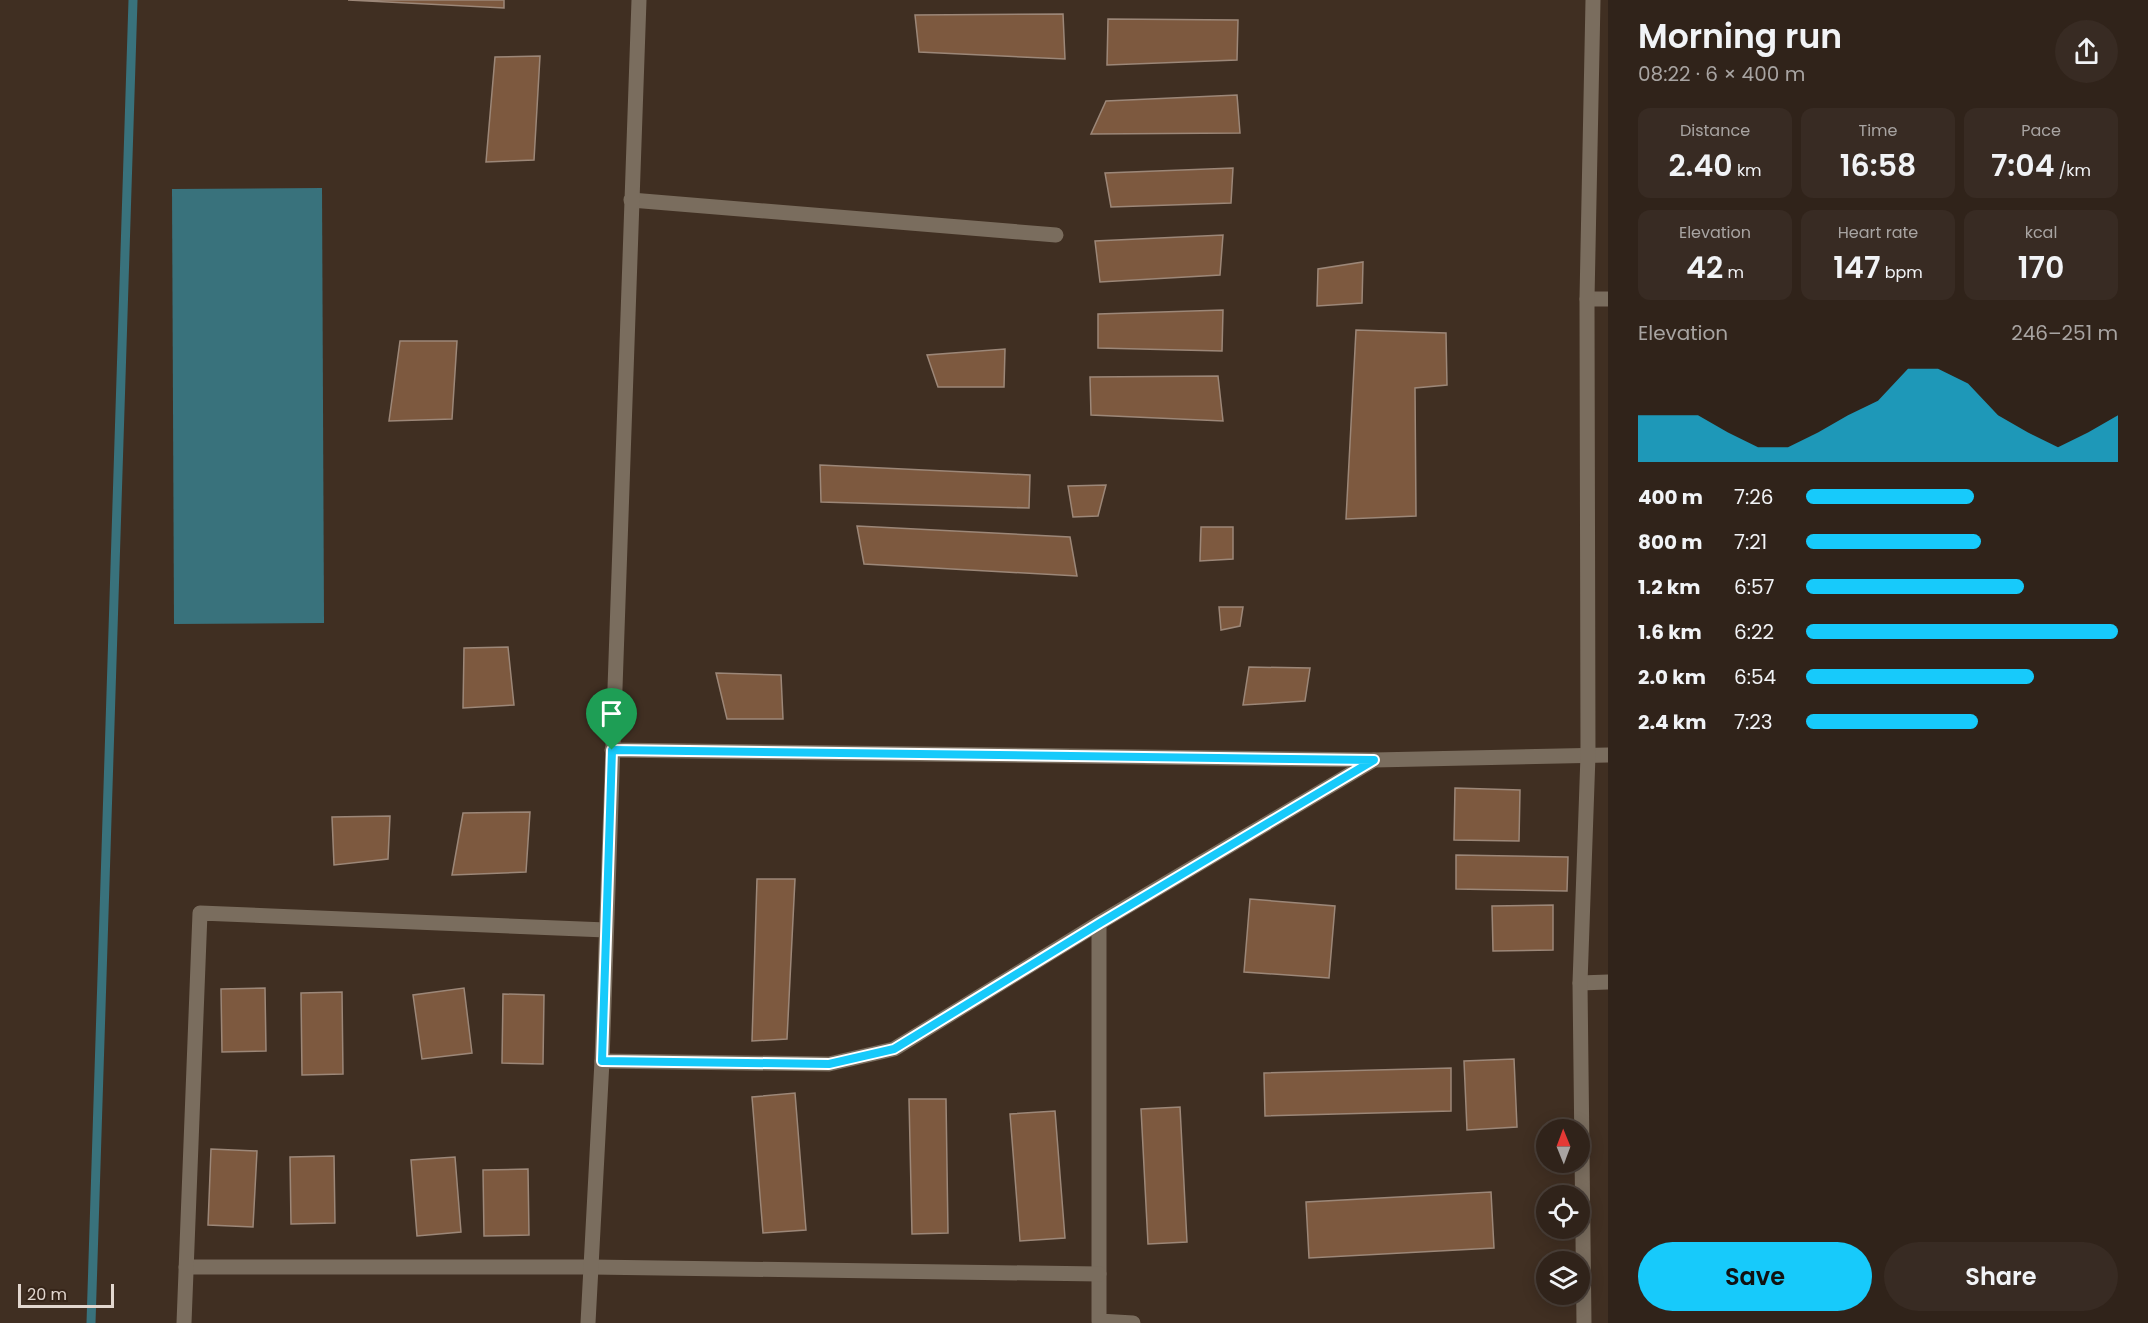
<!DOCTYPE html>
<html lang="en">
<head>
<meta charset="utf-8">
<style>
	body { margin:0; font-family:Poppins,sans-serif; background:#382b23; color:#f1f3f6; height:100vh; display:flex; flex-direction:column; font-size:22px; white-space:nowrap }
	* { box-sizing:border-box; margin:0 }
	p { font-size:20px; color:#a8a4a2 }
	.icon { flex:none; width:33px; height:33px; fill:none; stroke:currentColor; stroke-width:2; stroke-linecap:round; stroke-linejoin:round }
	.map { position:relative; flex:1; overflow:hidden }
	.side { display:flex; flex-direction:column; background:#30231a; width:540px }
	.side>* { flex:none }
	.needle { width:39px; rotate:359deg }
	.controls { position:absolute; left:1536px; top:1119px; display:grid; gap:12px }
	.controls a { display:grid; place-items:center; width:54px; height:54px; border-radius:50%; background:#30231a; box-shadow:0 3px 15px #0003,0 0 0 2px #4b4039; font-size:30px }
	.scale { position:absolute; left:18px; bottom:15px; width:96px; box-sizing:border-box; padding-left:6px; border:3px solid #e2d7cf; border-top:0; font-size:16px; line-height:21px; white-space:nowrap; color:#e2d7cf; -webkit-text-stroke:4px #362519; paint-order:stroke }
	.pin { position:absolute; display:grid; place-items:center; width:51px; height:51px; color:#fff; margin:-62px -26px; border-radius:50% 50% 50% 0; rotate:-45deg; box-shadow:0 0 6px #0007 }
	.pin .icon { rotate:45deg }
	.round { display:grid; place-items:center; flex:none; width:63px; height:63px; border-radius:32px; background:#382b23 }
	.summary { display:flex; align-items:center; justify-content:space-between; height:102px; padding:0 30px }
	h1 { font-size:33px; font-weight:600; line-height:45px }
	.figures { display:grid; grid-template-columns:repeat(3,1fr); gap:9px; height:102px; padding:6px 30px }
	.figures div { display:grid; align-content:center; border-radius:12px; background:#382b23; text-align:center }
	.figures b { font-size:30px; font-weight:600 }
	.figures small { font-size:16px; font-weight:400 }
	.figures p { font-size:16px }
	.chart { height:168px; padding:12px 30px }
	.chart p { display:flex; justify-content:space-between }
	.chart svg { width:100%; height:108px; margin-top:6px; fill:#17cafb; opacity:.7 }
	.cta { display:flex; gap:12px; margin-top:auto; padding:12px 30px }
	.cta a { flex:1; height:69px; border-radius:36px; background:#17cafb; color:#111; font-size:24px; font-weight:600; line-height:69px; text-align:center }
	.cta a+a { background:#382b23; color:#f1f3f6 }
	ul { padding:0 30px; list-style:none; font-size:20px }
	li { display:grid; grid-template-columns:96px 72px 1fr; align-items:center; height:45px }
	li i { height:15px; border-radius:8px; background:#17cafb }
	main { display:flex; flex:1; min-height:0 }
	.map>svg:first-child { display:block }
	.water { fill:#39727c }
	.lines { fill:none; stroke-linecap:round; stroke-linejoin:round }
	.stream { stroke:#39727c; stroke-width:9 }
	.building { fill:#7d593f; stroke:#9c8778; stroke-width:1.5 }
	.minor { stroke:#7a6d5e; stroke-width:15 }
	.route-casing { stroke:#fff; stroke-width:12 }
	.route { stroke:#17cafb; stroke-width:8 }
</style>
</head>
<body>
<main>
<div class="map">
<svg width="1608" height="1323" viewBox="0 0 1608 1323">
	<rect width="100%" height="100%" fill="#402f22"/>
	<polygon class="water" points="322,188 324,623 174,624 172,189"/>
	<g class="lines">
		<polyline class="stream" points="91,1323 133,0"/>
	</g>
	<g class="building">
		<polygon points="348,0 504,0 504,8"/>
		<polygon points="1063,14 1065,59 919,52 915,15"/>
		<polygon points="1108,19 1238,20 1237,60 1107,65"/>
		<polygon points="540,56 534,160 486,162 495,57"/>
		<polygon points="1237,95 1240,133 1091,134 1106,101"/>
		<polygon points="1233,168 1231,203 1111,207 1105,173"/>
		<polygon points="1223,235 1220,275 1100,282 1095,241"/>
		<polygon points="1363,262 1362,303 1317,306 1318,269"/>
		<polygon points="1223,310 1222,351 1098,348 1098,314"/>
		<polygon points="1356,330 1446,333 1447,385 1415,388 1416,516 1346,519"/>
		<polygon points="400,341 457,341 452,419 389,421"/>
		<polygon points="1005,349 1004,387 938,387 927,355"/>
		<polygon points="1218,376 1223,421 1091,415 1090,377"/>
		<polygon points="820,465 1030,475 1029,508 821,502"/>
		<polygon points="1106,485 1098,516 1073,517 1068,486"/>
		<polygon points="857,526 1070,537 1077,576 864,564"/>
		<polygon points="1201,527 1233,527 1233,559 1200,561"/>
		<polygon points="1219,607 1243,607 1240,626 1221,630"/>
		<polygon points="508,647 514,705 463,708 464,648"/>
		<polygon points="1249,667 1310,668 1305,701 1243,705"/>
		<polygon points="716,673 781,675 783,719 727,719"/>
		<polygon points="1455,788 1520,790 1519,841 1454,840"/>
		<polygon points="530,812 526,872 452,875 463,813"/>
		<polygon points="390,816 388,859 334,865 332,817"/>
		<polygon points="1456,855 1568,857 1567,891 1456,889"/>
		<polygon points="757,879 795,879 787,1039 752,1041"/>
		<polygon points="1250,899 1335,906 1329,978 1244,972"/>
		<polygon points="1553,905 1553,950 1493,951 1492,906"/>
		<polygon points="265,988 266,1051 222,1052 221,989"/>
		<polygon points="464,988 472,1053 422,1059 413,995"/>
		<polygon points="342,992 343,1074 302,1075 301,993"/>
		<polygon points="503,994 544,995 543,1064 502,1063"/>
		<polygon points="1514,1059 1517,1127 1467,1130 1464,1061"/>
		<polygon points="1451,1068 1451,1111 1265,1116 1264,1073"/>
		<polygon points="795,1093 806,1230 763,1233 752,1097"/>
		<polygon points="909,1099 946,1099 948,1233 912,1234"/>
		<polygon points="1180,1107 1187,1242 1148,1244 1141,1109"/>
		<polygon points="1055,1111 1065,1238 1020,1241 1010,1114"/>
		<polygon points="211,1149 257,1151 253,1227 208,1225"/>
		<polygon points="334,1156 335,1223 291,1224 290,1157"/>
		<polygon points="455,1157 461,1232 417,1236 411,1160"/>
		<polygon points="528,1169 529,1235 484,1236 483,1170"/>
		<polygon points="1491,1192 1494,1248 1309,1258 1306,1202"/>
	</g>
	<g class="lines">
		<g class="minor">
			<polyline points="631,200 1056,235"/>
			<polyline points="1587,299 1608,299"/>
			<polyline points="612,750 1374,760 1608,755"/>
			<polyline points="1099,923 1099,1321 1133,1323"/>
			<polyline points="1580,983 1608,982"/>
			<polyline points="602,1061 829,1064 894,1049 1099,923 1374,760"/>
			<polyline points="186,1267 591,1267 1099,1274"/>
			<polyline points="184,1323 200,913 606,930"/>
			<polyline points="588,1323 602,1061 639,0"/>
			<polyline points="1584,1323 1580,983 1588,755 1587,299 1593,0"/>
		</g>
	</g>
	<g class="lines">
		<g class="route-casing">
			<polygon id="route" points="612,750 1374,760 1100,923 894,1049 829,1064 602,1061"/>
		</g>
		<use href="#route" class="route"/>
	</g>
</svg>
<div class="controls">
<a><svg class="needle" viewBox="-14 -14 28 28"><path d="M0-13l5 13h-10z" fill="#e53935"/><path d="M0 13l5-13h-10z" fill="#a8a4a2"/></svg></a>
<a><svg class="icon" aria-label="locate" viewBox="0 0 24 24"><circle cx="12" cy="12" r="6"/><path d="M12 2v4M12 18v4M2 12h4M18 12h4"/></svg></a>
<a><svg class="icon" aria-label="layers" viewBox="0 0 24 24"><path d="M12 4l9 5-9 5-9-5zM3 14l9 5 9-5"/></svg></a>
</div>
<div class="scale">20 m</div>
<div class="pin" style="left:612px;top:750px;background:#1e9e55"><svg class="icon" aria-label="arrive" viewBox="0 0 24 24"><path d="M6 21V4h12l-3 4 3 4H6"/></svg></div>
</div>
<section class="side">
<div class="summary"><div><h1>Morning run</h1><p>08:22 · 6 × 400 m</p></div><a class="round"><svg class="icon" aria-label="share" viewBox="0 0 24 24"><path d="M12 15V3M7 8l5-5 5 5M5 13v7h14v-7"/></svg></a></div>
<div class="figures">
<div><p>Distance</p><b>2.40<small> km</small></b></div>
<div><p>Time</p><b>16:58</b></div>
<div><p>Pace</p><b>7:04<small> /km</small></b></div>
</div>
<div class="figures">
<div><p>Elevation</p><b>42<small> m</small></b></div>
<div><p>Heart rate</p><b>147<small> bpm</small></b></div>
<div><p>kcal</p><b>170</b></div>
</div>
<div class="chart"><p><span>Elevation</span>246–251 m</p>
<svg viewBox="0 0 160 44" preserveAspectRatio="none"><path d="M0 44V25L10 25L20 25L30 32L40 38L50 38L60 32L70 25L80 19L90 6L100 6L110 12L120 25L130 32L140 38L150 32L160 25V44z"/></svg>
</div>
<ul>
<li><b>400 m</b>7:26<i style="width:54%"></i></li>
<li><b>800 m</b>7:21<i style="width:56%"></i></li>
<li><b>1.2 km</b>6:57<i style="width:70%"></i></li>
<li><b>1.6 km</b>6:22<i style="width:100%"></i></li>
<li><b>2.0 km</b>6:54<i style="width:73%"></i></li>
<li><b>2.4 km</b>7:23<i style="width:55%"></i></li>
</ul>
<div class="cta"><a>Save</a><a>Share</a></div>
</section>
</main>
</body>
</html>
